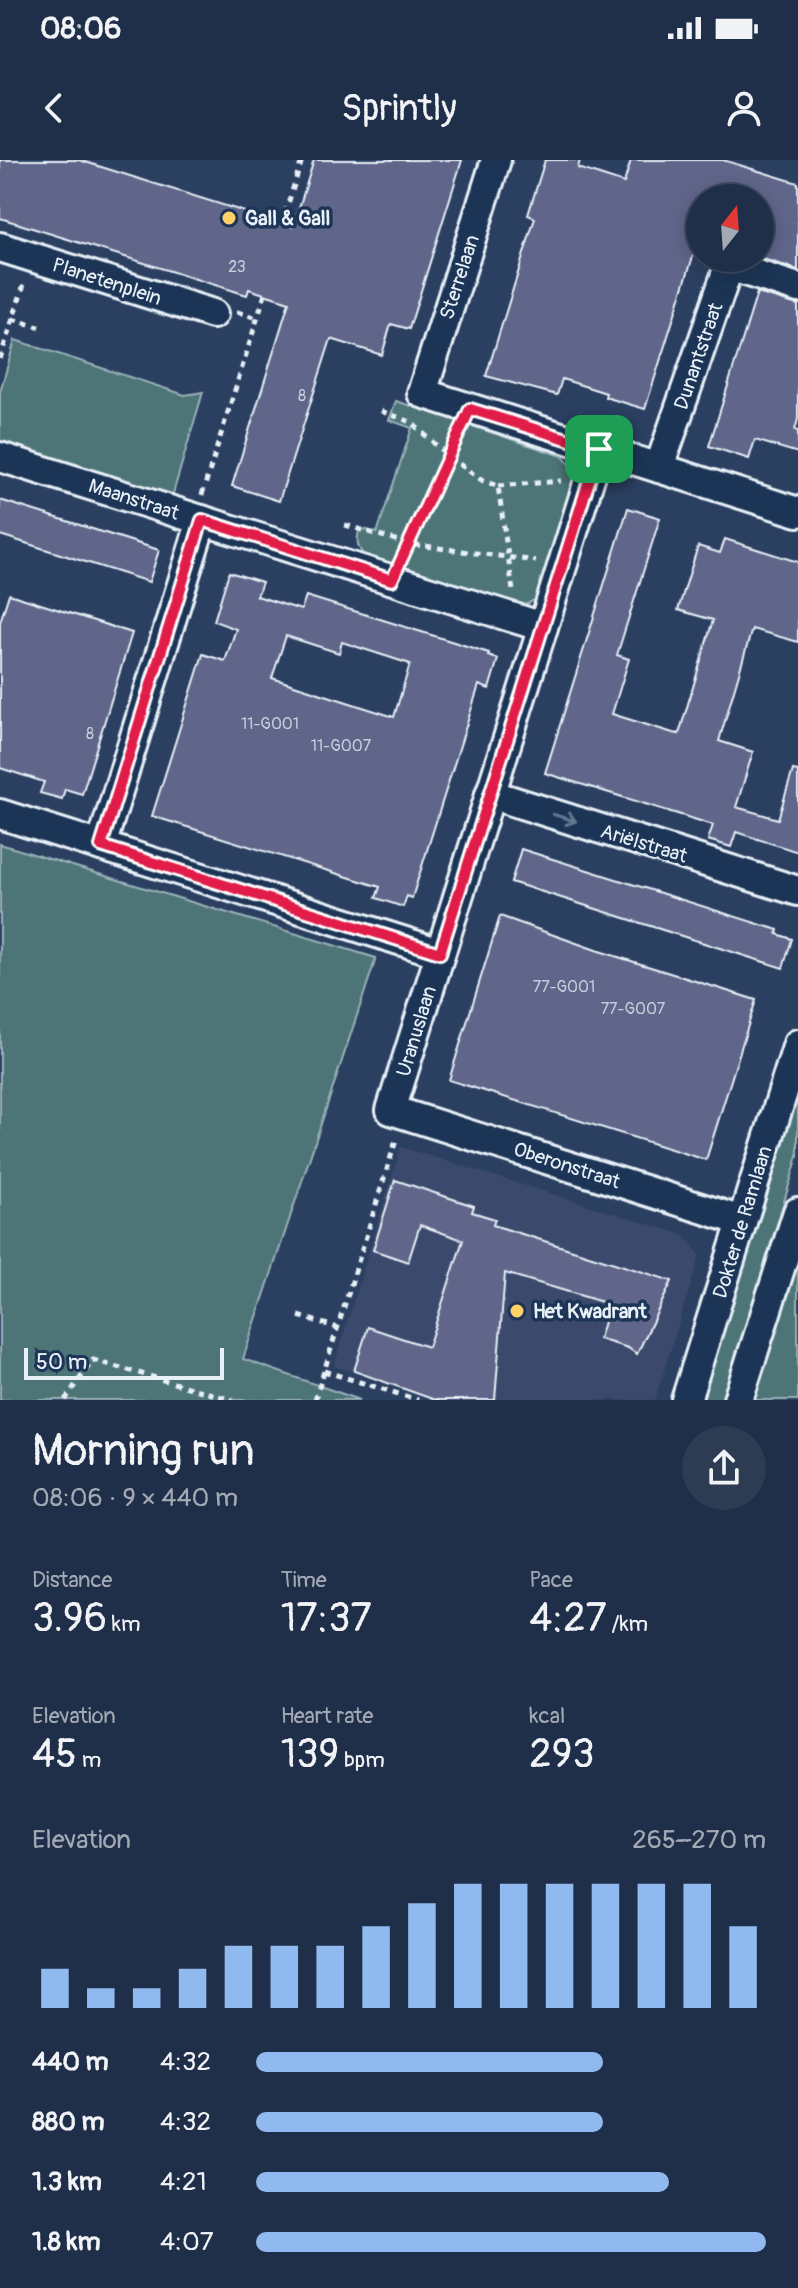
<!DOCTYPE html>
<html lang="en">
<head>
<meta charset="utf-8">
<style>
	body { margin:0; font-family:Pangolin,sans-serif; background:#2d3b53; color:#f1f3f6; height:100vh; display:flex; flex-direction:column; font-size:30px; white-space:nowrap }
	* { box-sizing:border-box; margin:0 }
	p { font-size:26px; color:#a2a9b4 }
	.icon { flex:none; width:44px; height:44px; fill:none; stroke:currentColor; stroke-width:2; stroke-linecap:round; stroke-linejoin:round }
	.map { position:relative; height:1240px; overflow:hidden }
	.panel { display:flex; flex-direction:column; background:#202f49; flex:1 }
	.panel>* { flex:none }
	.needle { width:52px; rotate:17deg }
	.fabs { position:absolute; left:686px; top:24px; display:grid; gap:16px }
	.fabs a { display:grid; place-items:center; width:88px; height:88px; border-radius:50%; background:#202f49; box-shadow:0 4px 20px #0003,0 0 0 2px #3d4a61; font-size:40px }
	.scale { position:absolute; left:24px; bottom:20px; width:200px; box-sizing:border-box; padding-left:8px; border:4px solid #e8f1f8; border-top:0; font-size:22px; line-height:28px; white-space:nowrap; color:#e8f1f8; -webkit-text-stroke:6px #1d3557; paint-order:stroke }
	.pin { position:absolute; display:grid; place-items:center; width:68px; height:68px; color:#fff; margin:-34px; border-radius:16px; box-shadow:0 4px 12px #0006 }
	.round { display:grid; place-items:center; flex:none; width:84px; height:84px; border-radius:42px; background:#2d3b53 }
	.head { display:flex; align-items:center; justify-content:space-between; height:136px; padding:0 32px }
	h1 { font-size:44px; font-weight:600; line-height:60px }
	.metrics { display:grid; grid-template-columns:repeat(3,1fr); gap:12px; height:136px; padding:8px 32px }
	.metrics div { display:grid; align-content:center }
	.metrics b { font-size:40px; font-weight:600 }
	.metrics small { font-size:22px; font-weight:400 }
	.metrics p { font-size:22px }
	.chart { height:224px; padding:16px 32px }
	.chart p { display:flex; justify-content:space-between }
	.chart svg { width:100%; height:144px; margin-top:8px; stroke:#90b9f0; stroke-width:6 }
	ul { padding:0 32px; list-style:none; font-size:26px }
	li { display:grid; grid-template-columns:128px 96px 1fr; align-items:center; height:60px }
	li i { height:20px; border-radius:10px; background:#90b9f0 }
	.status { display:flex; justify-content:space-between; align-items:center; height:56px; padding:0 40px; background:#202f49; direction:ltr }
	.status svg { height:22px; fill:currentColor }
	header { display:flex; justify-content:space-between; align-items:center; height:104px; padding:0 32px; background:#202f49; font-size:36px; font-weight:600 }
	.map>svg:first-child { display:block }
	.built { fill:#3b4a6d }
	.green { fill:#4d7478; stroke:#9ab2b8; stroke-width:2 }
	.building { fill:#61658a; stroke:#e8f1f8; stroke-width:2; fill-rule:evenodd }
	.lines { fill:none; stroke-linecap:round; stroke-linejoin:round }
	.minor-casing { stroke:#e8f1f8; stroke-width:34 }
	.path { stroke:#e8f1f8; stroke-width:5; stroke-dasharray:6 6; stroke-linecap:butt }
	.minor { stroke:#1d3557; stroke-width:28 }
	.oneway { stroke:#64778f }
	.route-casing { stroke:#fff; stroke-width:16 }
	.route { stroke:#e11d48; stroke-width:10 }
	.poi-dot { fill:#ffd166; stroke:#1d3557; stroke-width:3 }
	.labels { text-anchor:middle; stroke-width:7; stroke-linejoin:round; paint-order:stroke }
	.number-label { font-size:16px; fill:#c6cedc }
	.poi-label { font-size:20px; font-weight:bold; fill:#e8f1f8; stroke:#1d3557; text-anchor:start }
	.street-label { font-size:20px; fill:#e8f1f8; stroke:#1d3557 }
</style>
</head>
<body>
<div class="status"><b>08:06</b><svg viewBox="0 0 49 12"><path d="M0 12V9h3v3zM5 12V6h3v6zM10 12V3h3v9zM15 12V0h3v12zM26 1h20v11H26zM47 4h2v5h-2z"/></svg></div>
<header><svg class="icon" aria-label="back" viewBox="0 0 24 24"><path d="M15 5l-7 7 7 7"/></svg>Sprintly<svg class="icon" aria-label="person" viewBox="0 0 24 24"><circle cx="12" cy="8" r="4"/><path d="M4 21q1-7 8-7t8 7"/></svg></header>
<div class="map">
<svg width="798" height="1240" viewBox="0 0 798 1240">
	<rect width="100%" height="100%" fill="#2b3f61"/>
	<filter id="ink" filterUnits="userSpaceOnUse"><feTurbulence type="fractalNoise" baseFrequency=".0125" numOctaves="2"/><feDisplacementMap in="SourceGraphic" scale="16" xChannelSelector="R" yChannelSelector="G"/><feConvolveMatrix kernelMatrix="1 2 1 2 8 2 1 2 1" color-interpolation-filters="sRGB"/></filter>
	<g filter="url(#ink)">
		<polygon class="built" points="401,987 684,1075 700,1095 655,1240 446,1240 334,1206"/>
		<g class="green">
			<polygon points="15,180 185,235 203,232 169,347 0,292 0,232"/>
			<path d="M 396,241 L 562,296 L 576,311 L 577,317 L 540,437 L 516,450 L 371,403 C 359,391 354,384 360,368 L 377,373 L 412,268 L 389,260 Z"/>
			<polygon points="0,684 376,798 243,1199 360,1240 0,1240"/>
			<polygon points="792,934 798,935 798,996 723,1240 696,1240"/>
			<polygon points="798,1098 798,1240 753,1240"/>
		</g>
		<g class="building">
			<polygon points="0,0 79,0 293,67 314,0 462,0 409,169 391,164 382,195 331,179 279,341 232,326 289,142 249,129 247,135 0,58"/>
			<polygon points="545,0 580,0 578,8 624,23 631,0 723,0 798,23 798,110 760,98 760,38 700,38 700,74 645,249 605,237 606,233 562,219 557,235 486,216 535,58 528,55"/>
			<polygon points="757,133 798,145 798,259 795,270 798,271 798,293 755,280 749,299 709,286"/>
			<polygon points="0,340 159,390 149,422 0,375"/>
			<polygon points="628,348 660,358 617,495 629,499 612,554 673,573 679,574 713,460 678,450 698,386 720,393 725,379 798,402 798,482 752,469 719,581 753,592 736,647 778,659 793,610 798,611 798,692 736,672 731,687 708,680 713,665 545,613"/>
			<path d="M 229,412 L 262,422 L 257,436 L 301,450 L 306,436 L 489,493 L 488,496 L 498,499 L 489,529 L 479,525 L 412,738 L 407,736 L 403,747 L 376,738 L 380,727 L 152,656 L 203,494 L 225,501 L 236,469 L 214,461 ZM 286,476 L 339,493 L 342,482 L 410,504 L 394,557 L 272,518 Z"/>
			<polygon points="9,434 132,473 82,634 65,629 62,639 40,633 44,622 0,608 0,462"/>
			<polygon points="521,689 778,770 777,774 792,779 783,808 511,722"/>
			<polygon points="500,756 596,790 756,840 706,1000 449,920"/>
			<polygon points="395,1020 474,1046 472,1052 495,1059 493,1065 672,1121 637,1194 628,1188 599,1179 609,1144 505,1113 495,1240 435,1240 354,1211 368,1167 428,1187 463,1080 420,1065 408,1102 373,1090"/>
		</g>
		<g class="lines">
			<g class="minor-casing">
				<g id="minor">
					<polyline points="496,0 422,233 798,352"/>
					<polyline points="0,87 213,154"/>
					<polyline points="599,289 391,950 742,1061"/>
					<polyline points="0,297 543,467"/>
					<polyline points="659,308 729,106 798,128"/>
					<polyline points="490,634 798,731"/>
					<polyline points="0,654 440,793"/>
					<polyline points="101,686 202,360"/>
					<polyline points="686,1240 798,884"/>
					<polyline points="738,1240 798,1052"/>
				</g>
			</g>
			<g class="path">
				<polyline points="286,65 288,59 286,50 302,0"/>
				<polyline points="237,152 257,158"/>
				<polyline points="12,159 39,167"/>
				<polyline points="0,199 25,121"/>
				<polyline points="381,251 411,262 448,296 483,321 498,326 513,431"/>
				<polyline points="498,326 561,321"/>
				<polyline points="202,335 265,134"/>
				<polyline points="345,365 409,384 536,401"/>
				<polyline points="403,397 460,271"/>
				<polyline points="299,1156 338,1168"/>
				<polyline points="324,1211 418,1240"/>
				<polyline points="65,1240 93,1200 233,1240"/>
				<polyline points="315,1240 397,977"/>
			</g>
			<use href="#minor" class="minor"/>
		</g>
		<defs><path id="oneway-shaft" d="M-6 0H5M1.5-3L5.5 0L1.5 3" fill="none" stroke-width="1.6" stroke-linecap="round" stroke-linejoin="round" transform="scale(2)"/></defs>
		<use class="oneway" href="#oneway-shaft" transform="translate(565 658) rotate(17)"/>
	</g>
	<g class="lines" filter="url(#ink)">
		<g class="route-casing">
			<polygon id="route" points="470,249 599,289 440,793 101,686 202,360 392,420"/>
		</g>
		<use href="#route" class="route"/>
	</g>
	<g class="poi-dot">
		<circle cx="229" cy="58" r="8"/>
		<circle cx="517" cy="1151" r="8"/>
	</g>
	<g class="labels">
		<g class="number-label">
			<text x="237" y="112">23</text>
			<text x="302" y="241">8</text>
			<text x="270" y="569">11-G001</text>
			<text x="90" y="579">8</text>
			<text x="341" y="591">11-G007</text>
			<text x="564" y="832">77-G001</text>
			<text x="633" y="854">77-G007</text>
		</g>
		<g class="poi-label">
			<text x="245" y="65">Gall &amp; Gall</text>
			<text x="533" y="1158">Het Kwadrant</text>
		</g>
		<g class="street-label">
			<text transform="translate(459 117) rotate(-72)" y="7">Sterrelaan</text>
			<text transform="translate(107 121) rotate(18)" y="7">Planetenplein</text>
			<text transform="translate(698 196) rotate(-71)" y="7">Dunantstraat</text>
			<text transform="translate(134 339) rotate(18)" y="7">Maanstraat</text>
			<text transform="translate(644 683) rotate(17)" y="7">Ariëlstraat</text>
			<text transform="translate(416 871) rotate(-73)" y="7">Uranuslaan</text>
			<text transform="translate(567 1005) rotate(18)" y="7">Oberonstraat</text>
			<text transform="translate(742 1062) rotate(-73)" y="7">Dokter de Ramlaan</text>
		</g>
	</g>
</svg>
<div class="fabs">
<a><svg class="needle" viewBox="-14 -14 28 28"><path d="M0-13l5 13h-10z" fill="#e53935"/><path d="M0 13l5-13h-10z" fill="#a2a9b4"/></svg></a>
</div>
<div class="scale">50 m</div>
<div class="pin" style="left:599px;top:289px;background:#1e9e55"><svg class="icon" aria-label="arrive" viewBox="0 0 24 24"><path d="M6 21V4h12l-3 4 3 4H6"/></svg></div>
</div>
<section class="panel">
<div class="head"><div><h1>Morning run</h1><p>08:06 · 9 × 440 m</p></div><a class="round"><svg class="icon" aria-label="share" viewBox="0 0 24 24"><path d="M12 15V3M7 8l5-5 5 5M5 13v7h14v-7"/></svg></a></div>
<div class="metrics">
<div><p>Distance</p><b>3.96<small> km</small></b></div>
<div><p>Time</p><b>17:37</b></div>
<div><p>Pace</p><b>4:27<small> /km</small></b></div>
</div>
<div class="metrics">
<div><p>Elevation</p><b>45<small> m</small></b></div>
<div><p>Heart rate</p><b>139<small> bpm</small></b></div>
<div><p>kcal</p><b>293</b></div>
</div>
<div class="chart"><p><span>Elevation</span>265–270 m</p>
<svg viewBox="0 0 160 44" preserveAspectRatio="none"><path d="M5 44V32M15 44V38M25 44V38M35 44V32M45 44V25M55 44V25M65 44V25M75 44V19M85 44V12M95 44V6M105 44V6M115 44V6M125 44V6M135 44V6M145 44V6M155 44V19"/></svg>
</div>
<ul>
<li><b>440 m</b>4:32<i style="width:68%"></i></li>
<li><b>880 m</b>4:32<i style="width:68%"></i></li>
<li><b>1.3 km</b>4:21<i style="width:81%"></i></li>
<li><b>1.8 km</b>4:07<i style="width:100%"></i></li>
</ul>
</section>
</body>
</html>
